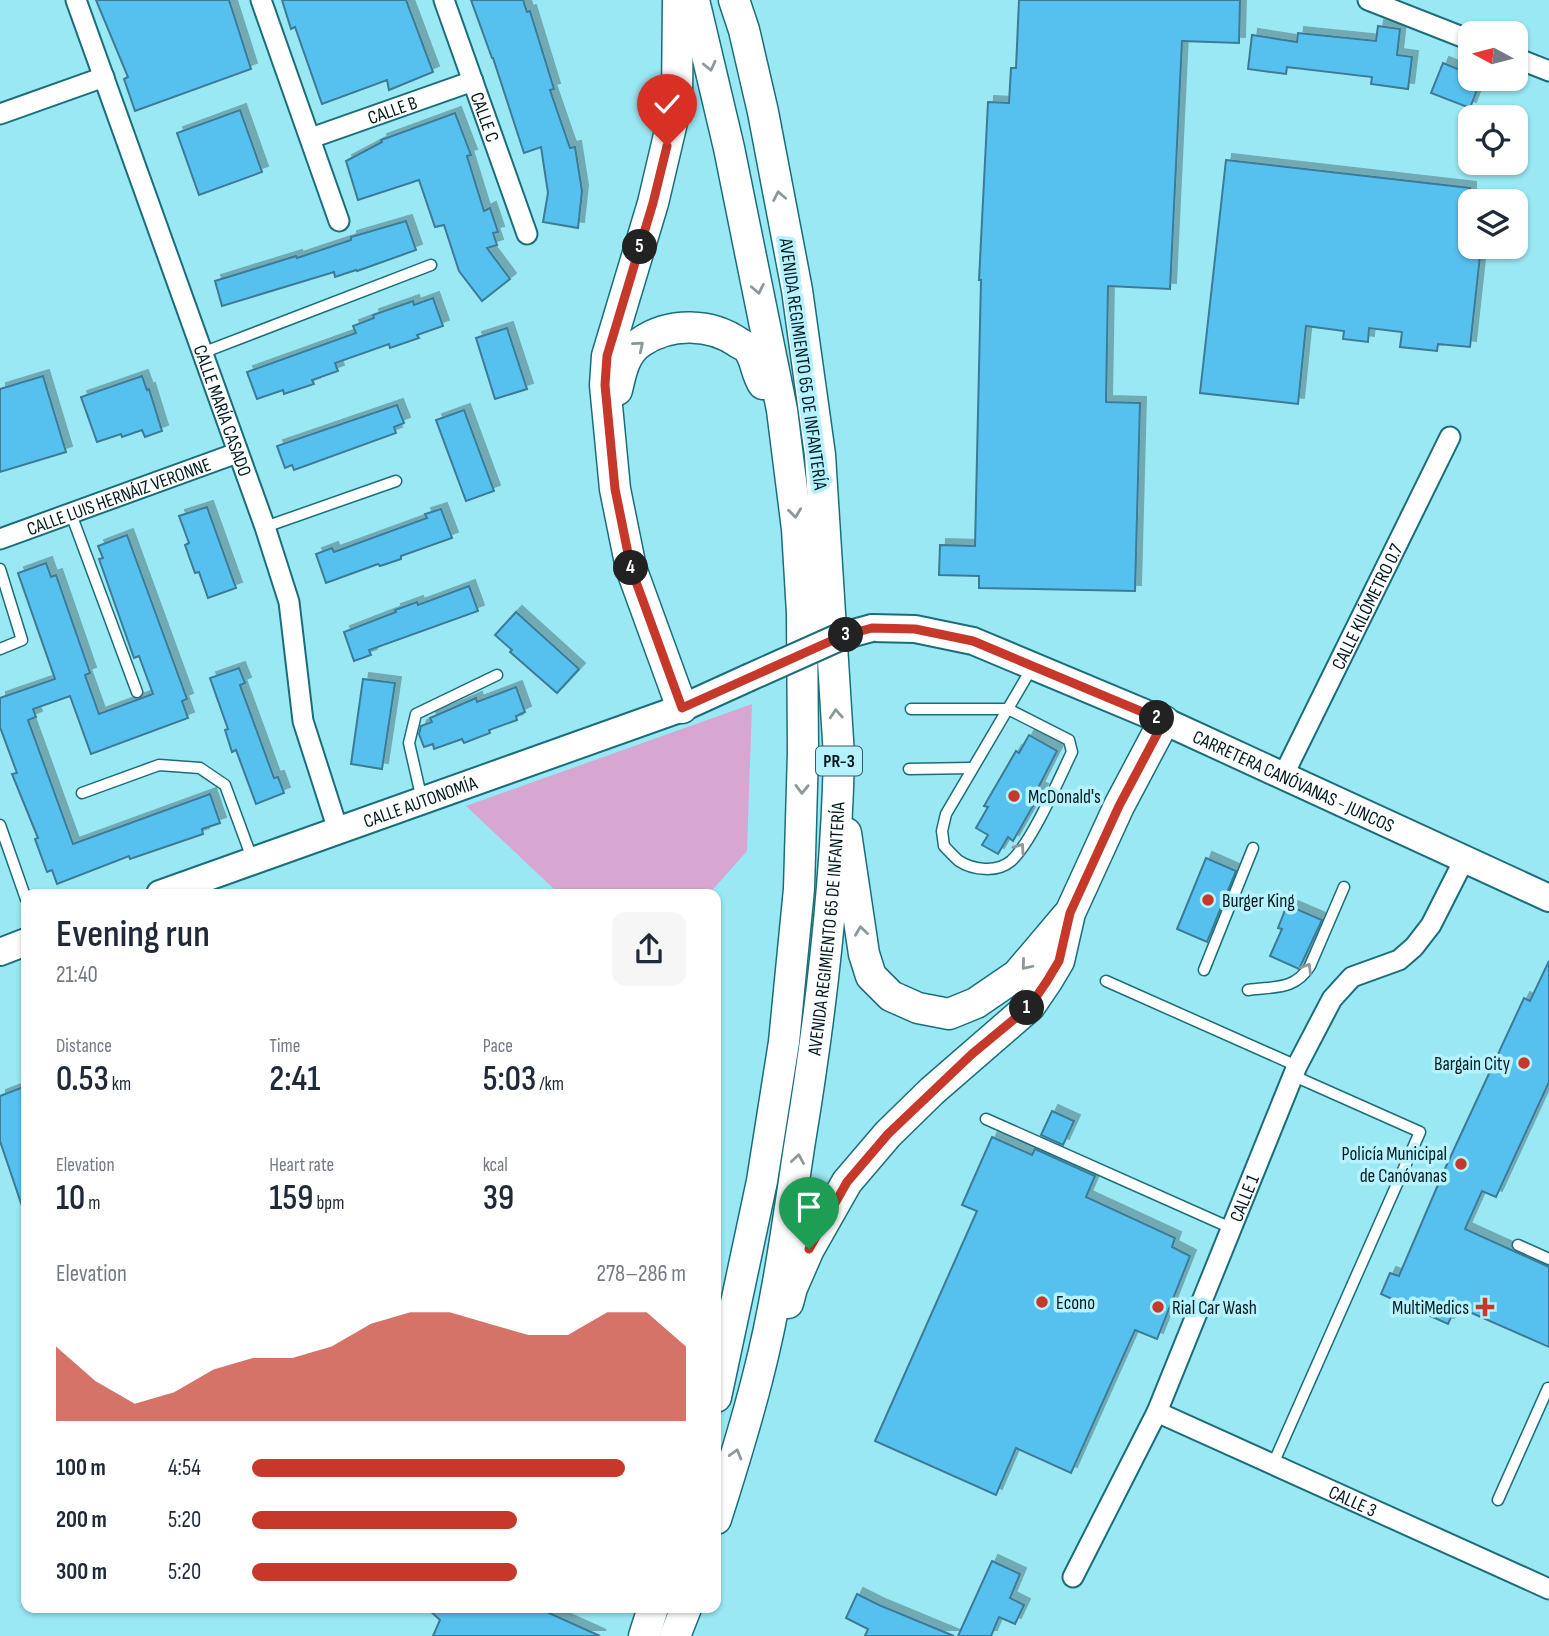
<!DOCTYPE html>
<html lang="en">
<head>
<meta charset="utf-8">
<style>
	body { margin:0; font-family:"Sofia Sans Condensed",sans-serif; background:#f6f6f7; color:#1f2937; height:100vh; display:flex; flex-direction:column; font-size:26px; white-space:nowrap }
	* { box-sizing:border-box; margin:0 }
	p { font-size:23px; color:#747a83 }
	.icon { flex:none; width:38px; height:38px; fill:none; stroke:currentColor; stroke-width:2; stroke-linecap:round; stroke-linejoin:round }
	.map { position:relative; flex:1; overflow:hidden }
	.sheet { position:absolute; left:21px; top:889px; width:700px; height:724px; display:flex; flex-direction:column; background:#fff; border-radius:14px; box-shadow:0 2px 5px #0004 }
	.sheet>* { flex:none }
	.needle { width:46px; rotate:277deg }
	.tools { position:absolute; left:1458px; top:21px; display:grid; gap:14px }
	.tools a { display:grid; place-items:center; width:70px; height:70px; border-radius:14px; background:#fff; box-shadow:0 2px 5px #0004; font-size:35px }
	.pin { position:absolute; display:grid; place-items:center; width:60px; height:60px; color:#fff; margin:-72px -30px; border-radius:50% 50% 50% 0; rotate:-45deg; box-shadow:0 0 7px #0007 }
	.pin .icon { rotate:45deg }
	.km { position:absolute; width:35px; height:35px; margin:-18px; border-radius:50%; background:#222; color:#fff; font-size:19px; line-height:35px; text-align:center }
	.round { display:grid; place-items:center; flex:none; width:74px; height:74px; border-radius:14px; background:#f6f6f7 }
	.head { display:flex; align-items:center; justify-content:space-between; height:119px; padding:0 35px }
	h1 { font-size:38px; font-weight:600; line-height:52px }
	.metrics { display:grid; grid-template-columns:repeat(3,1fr); gap:10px; height:119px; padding:7px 35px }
	.metrics div { display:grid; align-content:center }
	.metrics b { font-size:35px; font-weight:600 }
	.metrics small { font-size:19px; font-weight:400 }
	.metrics p { font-size:19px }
	.chart { height:196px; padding:14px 35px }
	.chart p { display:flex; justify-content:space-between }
	.chart svg { width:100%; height:126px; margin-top:7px; fill:#c6392a; opacity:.7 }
	ul { padding:0 35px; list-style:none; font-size:23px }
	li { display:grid; grid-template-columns:112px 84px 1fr; align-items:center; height:52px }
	li i { height:18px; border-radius:9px; background:#c6392a }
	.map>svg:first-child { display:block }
	.green { fill:#d7a7d1 }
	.building { fill:#57c1ef; stroke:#3c7a96; stroke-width:2; filter:url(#shadow) }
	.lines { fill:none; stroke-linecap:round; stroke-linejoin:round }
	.service-casing { stroke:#1a6e7a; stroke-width:13 }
	.minor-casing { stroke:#1a6e7a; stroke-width:23 }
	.secondary-casing { stroke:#1a6e7a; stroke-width:30 }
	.primary-casing { stroke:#1a6e7a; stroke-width:33 }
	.service { stroke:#fff; stroke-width:10 }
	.minor { stroke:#fff; stroke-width:19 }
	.secondary { stroke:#fff; stroke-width:26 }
	.primary { stroke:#fff; stroke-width:30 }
	.secondary-bridge-casing { stroke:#1a6e7a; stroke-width:30; stroke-linecap:butt }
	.secondary-bridge { stroke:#fff; stroke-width:26 }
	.oneway { stroke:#8c989b }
	.route-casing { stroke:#fff; stroke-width:14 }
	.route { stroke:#c6392a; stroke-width:9 }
	.poi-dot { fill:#c6392a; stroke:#b6f2fd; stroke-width:2.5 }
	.labels { text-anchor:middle; stroke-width:7; stroke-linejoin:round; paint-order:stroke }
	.shield { fill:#b6f2fd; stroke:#375c62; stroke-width:2 }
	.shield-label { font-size:18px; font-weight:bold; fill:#001b20 }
	.street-label { font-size:19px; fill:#001b20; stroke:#b6f2fd }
	.poi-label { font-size:19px; fill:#001b20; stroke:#b6f2fd; text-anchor:start }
</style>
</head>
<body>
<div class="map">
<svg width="1549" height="1636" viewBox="0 0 1549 1636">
	<defs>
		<filter id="shadow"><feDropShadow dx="6" dy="-6" stdDeviation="0" flood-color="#0004"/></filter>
	</defs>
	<rect width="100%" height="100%" fill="#9be8f5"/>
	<polygon class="green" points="752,704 747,851 709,894 551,894 554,889 466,806"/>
	<g class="building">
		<polygon points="96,0 229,0 251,69 135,111 124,79 128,77"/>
		<polygon points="282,0 406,0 433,72 389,90 387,80 322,104 295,27 291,29"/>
		<polygon points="471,0 523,0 527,12 530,11 554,89 550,90 570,148 575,147 582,191 578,228 543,222 548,193 541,147 524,153 493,58 492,58"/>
		<polygon points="1019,0 1240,0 1239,43 1182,41 1170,289 1108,286 1106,402 1140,403 1135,591 979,588 979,576 939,575 940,545 975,546 981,280 979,280 988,102 1009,103 1011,68 1016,68"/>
		<polygon points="1378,26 1400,29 1397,55 1412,57 1408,89 1371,84 1372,77 1287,67 1286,74 1248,69 1252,35 1297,42 1298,33 1376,41"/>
		<polygon points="1443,63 1470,74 1470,79 1481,79 1470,108 1431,93"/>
		<polygon points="240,110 262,172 199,195 177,133"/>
		<polygon points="455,113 471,155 467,156 484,211 490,208 498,232 493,233 497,245 487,248 510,279 482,301 459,271 444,225 435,227 419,180 358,200 346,161 382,142 381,140"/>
		<polygon points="1226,160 1470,188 1470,247 1481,247 1470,347 1438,344 1437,351 1400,347 1402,332 1369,328 1368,342 1343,339 1344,331 1306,326 1298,404 1200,393"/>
		<polygon points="406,221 416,250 357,271 356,270 335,277 334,272 222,306 215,281 296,256 297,258 351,240 351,237"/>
		<polygon points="433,298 443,326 417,335 419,338 390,348 389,344 335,363 338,371 312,380 314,384 284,394 283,390 257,399 247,372 356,333 353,326 374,318 373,315 413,301 414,305"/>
		<polygon points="507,328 527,389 495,399 476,338"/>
		<polygon points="43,376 66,452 0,472 0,389"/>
		<polygon points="142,376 147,390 149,389 162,431 145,437 142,430 122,437 121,434 97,442 81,397"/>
		<polygon points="397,405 404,423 394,427 396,433 294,470 292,465 285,468 277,446"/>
		<polygon points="464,410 494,491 466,501 436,420"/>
		<polygon points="207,507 236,588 208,598 199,572 195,573 185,545 189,543 179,516"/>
		<polygon points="441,509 452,538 401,556 401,559 380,566 378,564 326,583 316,554 332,548 334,552 427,518 425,514"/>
		<polygon points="127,535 187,699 182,701 188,718 91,754 70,696 33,709 36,717 28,720 73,844 210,794 220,823 202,829 203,834 130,859 129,856 57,884 52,870 47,872 35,839 38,838 12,774 17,773 0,727 0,698 55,679 18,573 46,563 51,577 56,575 90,673 85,675 99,714 153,694 139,656 134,658 99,559 103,558 98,546"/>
		<polygon points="469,586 478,611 369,650 371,655 354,661 344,632 396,612 395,610 417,602 418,605"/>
		<polygon points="516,612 579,669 557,693 510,652 512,650 495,635"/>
		<polygon points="239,668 245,683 240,685 274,778 278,777 284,793 256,804 236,750 232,752 225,730 228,729 210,678"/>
		<polygon points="363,679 395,683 382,769 351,764"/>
		<polygon points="516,687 525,712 516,716 517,720 489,730 490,733 464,743 462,739 434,749 433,744 424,747 419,734 421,726 432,722 430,718 476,698 477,702"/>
		<polygon points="1029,735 1057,751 1038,788 1042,790 1013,841 1008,837 998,854 982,845 988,835 976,828 988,807 984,806 1016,751 1019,753"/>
		<polygon points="1206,858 1236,871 1207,942 1177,929"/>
		<polygon points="1287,905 1322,920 1299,969 1270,956 1282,929 1278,928"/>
		<polygon points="1549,961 1549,1082 1496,1197 1482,1191 1465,1229 1549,1267 1549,1347 1456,1306 1448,1324 1381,1294 1390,1273 1399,1276 1443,1173 1524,998 1530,1001"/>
		<polygon points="26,1086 26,1209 23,1209 0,1141 0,1096"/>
		<polygon points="1052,1111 1074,1121 1063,1145 1041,1135"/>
		<polygon points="992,1137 1032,1155 1035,1149 1095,1176 1086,1197 1175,1238 1172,1247 1190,1256 1157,1339 1135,1330 1071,1473 1016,1448 996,1495 875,1441 977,1211 962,1205"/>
		<polygon points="992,1561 1020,1574 1010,1598 1024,1605 1015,1624 999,1617 991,1636 958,1636"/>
		<polygon points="857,1594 879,1605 954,1636 865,1636 868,1629 846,1618"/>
		<polygon points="427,1608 538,1608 600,1636 433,1636 440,1620"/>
	</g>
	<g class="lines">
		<g class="service-casing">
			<g id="service">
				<polyline points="202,353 431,265"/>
				<polyline points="71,514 137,692"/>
				<polyline points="265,527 396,481"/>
				<polyline points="0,569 22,640 0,649"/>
				<path d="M 911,709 L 1008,709 L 1069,740 L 1072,752 C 1059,779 1032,842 1011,861 C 997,873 973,870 959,861 C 954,857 948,850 944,846 L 942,831 L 946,814 L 1033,666"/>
				<polyline points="909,769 972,768"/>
				<polyline points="82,793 159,765 200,768 225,785 253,861"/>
				<polyline points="422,800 409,743 416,714 497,675"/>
				<polyline points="0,825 26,899"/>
				<polyline points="1204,970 1253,848"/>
				<polyline points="1106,981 1297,1066"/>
				<path d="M 1248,990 C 1274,986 1294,991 1310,966 L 1344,887"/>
				<polyline points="986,1119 1231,1228"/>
				<polyline points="1518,1245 1549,1259"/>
				<polyline points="1273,1464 1420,1132 1294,1076"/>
				<polyline points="1498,1500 1548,1388"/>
			</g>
		</g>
		<g class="minor-casing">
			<g id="minor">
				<path id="s1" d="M 76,0 L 265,527 L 289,602 L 303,721 L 338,830"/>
				<polyline points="261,0 339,221"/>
				<path id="s2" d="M 444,0 L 527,234"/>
				<polyline points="1368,0 1470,40"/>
				<polyline points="1516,58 1549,71"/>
				<polyline points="0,114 104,77"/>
				<path id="s3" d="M 311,138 L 473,81"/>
				<path id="s4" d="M 0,539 L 237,453"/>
				<path id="s5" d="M 1283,776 L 1450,437"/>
				<path id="s6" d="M 1157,1412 L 1549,1589"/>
				<path id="s7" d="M 1073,1577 L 1157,1412 L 1297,1066 L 1332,999 L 1352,977 L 1399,960 L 1414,947 L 1431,925 L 1464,860"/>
			</g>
		</g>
		<g class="secondary-casing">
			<g id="secondary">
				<path id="s8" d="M 872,628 L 915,629 L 973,641 L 1164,721 L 1549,898"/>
				<path id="s9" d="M 160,894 L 682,708 L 748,678"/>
				<polyline points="0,952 26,942"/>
			</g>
		</g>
		<g class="primary-casing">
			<g id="primary">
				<polyline points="678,0 677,101 653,203 607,356 605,385 615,489 631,568 682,708"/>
				<polyline points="694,0 729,148 782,410 797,529 802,613 803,752 799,889 784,1042 762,1181 716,1397"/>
				<path d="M 617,390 C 621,372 625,352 641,342 C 670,322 711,323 739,343 C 742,345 746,346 748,349 C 756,359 756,374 763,384"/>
				<polyline points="846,833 864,954 871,976 891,996 918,1008 949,1014 976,1003 1017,975 1067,916"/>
				<polyline points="788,1303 792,1288 809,1249 847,1182 888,1134 932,1091 1030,1006 1047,981 1059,961 1070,913 1119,806 1164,721"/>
				<path id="s10" d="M 716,1519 C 731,1472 746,1424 758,1376 C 778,1299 788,1219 800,1141 C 821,1014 836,885 839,756 L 820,455 L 797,290 L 763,112 L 744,30 L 734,0"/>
				<polyline points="644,1636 653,1608"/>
				<polyline points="675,1636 686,1608"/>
			</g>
		</g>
		<use href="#service" class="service"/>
		<use href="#minor" class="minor"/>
		<use href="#secondary" class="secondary"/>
		<use href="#primary" class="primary"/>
		<g class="secondary-bridge-casing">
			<polyline id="secondary-bridge" points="748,678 842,636 872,628"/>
		</g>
		<use href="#secondary-bridge" class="secondary-bridge"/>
	</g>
	<defs><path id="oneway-chevron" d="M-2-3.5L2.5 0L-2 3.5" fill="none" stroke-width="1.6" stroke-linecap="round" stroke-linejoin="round" transform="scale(1.75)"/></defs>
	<g class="oneway">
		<use href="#oneway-chevron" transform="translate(710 66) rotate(77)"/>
		<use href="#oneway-chevron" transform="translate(779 196) rotate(-101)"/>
		<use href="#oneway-chevron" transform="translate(758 289) rotate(79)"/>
		<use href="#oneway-chevron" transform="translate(639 346) rotate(-40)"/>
		<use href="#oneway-chevron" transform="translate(795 513) rotate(83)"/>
		<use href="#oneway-chevron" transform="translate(836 714) rotate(-94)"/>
		<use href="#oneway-chevron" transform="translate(802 789) rotate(91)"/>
		<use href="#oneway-chevron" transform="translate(1020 848) rotate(-55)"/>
		<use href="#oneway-chevron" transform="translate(861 931) rotate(-98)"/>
		<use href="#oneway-chevron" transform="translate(1026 965) rotate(130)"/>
		<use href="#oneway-chevron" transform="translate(1307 968) rotate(-59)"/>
		<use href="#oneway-chevron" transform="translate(798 1159) rotate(-81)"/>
		<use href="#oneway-chevron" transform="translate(736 1454) rotate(-74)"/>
	</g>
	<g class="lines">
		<g class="route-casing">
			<polyline id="route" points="667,146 653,203 607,356 605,385 615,489 631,568 682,708 842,636 872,628 915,629 973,641 1164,721 1119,806 1070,913 1059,961 1047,981 1030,1006 972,1054 888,1134 847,1182 809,1249"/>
		</g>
		<use href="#route" class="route"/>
	</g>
	<g class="poi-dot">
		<circle cx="1014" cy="796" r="7"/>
		<circle cx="1208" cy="900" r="7"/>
		<circle cx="1524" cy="1063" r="7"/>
		<circle cx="1461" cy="1164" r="7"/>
		<circle cx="1042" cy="1302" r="7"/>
		<circle cx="1158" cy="1307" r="7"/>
		<path d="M1481.5 1296.5h7v7h7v7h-7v7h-7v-7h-7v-7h7z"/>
	</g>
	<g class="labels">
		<rect class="shield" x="816" y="746.5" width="46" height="29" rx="5"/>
		<g class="shield-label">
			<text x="839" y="767">PR-3</text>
		</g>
		<g class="street-label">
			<text dy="7" stroke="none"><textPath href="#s3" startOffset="86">CALLE B</textPath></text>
			<text dy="7" stroke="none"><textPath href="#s2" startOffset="124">CALLE C</textPath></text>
			<text transform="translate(804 364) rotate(82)" y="7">AVENIDA REGIMIENTO 65 DE INFANTERÍA</text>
			<text dy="7" stroke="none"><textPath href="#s1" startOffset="436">CALLE MARÍA CASADO</textPath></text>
			<text dy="7" stroke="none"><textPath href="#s4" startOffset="126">CALLE LUIS HERNÁIZ VERONNE</textPath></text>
			<text dy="7" stroke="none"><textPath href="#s5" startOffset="189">CALLE KILÓMETRO 0.7</textPath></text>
			<text dy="7" stroke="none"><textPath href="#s8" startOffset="452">CARRETERA CANÓVANAS - JUNCOS</textPath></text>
			<text dy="7" stroke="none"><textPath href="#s9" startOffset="276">CALLE AUTONOMÍA</textPath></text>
			<text dy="7" stroke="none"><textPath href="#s10" startOffset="602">AVENIDA REGIMIENTO 65 DE INFANTERÍA</textPath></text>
			<text dy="7" stroke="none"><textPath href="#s7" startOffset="416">CALLE 1</textPath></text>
			<text dy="7" stroke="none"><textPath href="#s6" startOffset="215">CALLE 3</textPath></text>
		</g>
		<g class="poi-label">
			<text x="1028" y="803">McDonald's</text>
			<text x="1222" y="907">Burger King</text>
			<text x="1510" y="1070" text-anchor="end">Bargain City</text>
			<text x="1447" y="1160" text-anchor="end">Policía Municipal<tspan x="1447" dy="22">de Canóvanas</tspan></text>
			<text x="1056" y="1309">Econo</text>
			<text x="1172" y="1314">Rial Car Wash</text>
			<text x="1469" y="1314" text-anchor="end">MultiMedics</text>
		</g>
	</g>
</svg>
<div class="tools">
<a><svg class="needle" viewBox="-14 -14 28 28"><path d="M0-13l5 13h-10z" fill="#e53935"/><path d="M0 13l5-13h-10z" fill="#747a83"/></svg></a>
<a><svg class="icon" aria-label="locate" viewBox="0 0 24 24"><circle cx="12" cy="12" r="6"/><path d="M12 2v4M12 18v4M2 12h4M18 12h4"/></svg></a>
<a><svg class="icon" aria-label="layers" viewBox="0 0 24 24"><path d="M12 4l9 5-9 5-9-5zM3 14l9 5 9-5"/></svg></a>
</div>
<div class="pin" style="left:809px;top:1249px;background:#1e9e55"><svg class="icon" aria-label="arrive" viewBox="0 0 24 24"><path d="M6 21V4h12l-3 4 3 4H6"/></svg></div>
<div class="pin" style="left:667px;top:146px;background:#d93025"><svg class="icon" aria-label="check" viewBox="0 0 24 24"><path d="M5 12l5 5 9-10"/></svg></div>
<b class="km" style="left:1027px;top:1008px">1</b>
<b class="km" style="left:1157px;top:718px">2</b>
<b class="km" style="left:846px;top:635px">3</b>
<b class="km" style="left:631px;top:568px">4</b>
<b class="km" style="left:640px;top:247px">5</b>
<section class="sheet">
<div class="head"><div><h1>Evening run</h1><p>21:40</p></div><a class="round"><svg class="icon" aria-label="share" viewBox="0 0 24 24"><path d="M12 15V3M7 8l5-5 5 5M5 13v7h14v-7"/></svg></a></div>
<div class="metrics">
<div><p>Distance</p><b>0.53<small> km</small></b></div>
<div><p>Time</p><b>2:41</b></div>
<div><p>Pace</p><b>5:03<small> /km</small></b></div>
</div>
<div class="metrics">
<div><p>Elevation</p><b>10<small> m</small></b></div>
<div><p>Heart rate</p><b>159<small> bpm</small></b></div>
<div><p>kcal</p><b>39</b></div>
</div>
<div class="chart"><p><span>Elevation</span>278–286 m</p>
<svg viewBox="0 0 160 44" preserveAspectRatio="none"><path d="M0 44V18L10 30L20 38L30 34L40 26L50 22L60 22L70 18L80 10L90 6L100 6L110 10L120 14L130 14L140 6L150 6L160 18V44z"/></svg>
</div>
<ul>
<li><b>100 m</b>4:54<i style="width:86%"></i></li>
<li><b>200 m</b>5:20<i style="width:61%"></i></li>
<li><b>300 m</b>5:20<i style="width:61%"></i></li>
</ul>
</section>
</div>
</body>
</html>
